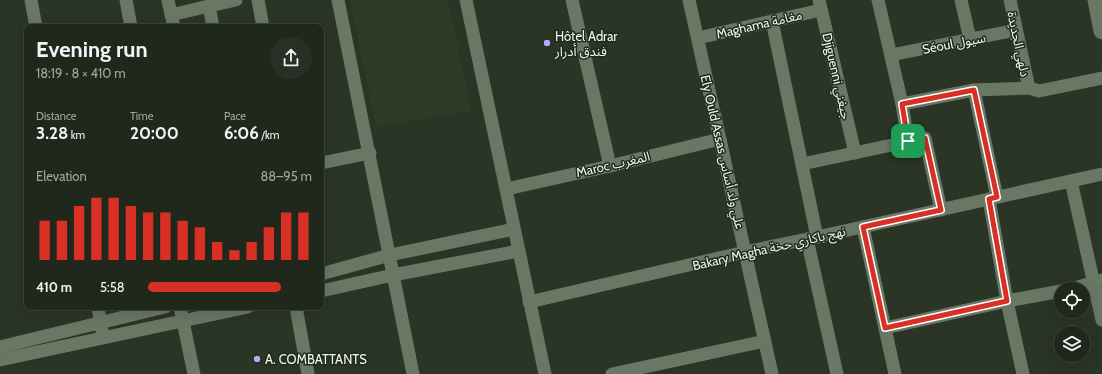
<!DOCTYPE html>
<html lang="en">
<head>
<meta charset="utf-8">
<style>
	body { margin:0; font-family:Cabin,"Noto Sans Arabic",sans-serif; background:#283025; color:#f1f3f6; height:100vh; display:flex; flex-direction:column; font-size:15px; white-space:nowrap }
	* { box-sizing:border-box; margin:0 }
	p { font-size:13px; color:#a2a6a3 }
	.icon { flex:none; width:22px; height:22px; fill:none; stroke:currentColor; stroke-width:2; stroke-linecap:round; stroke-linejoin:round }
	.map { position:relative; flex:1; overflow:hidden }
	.sheet { position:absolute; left:24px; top:24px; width:300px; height:286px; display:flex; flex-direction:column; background:#20281c; border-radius:8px; box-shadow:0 4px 16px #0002,0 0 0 1px #3d443b }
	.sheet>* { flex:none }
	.tools { position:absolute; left:1054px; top:282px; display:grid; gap:8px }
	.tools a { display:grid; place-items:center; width:36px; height:36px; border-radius:50%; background:#20281c; box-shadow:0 4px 16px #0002,0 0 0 1px #3d443b; font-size:20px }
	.pin { position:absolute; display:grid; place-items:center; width:34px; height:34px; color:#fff; margin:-17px; border-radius:8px; box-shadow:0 2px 6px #0006 }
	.round { display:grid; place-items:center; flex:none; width:42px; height:42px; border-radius:21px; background:#283025 }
	.summary { display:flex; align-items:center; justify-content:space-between; height:68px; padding:0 12px }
	h1 { font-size:22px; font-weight:700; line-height:30px }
	.stats { display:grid; grid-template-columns:repeat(3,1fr); gap:6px; height:68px; padding:4px 12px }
	.stats div { display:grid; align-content:center }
	.stats b { font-size:17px; font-weight:700 }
	.stats small { font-size:11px; font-weight:400 }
	.stats p { font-size:11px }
	.chart { height:112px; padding:8px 12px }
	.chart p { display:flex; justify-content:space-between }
	.chart svg { width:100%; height:72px; margin-top:4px; stroke:#d93025; stroke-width:6 }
	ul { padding:0 12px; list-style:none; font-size:13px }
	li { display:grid; grid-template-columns:64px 48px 1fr; align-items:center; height:30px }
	li i { height:10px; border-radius:5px; background:#d93025 }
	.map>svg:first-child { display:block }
	.built { fill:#2c3c27 }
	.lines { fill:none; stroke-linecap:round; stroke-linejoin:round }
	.minor { stroke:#697765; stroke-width:13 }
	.tertiary { stroke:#697765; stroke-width:17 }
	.route-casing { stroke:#fff; stroke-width:8 }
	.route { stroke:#d93025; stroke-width:5 }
	.poi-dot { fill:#b4acf9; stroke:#202b1c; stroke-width:1.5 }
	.labels { text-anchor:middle; stroke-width:3; stroke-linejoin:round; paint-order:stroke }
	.street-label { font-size:13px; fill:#eff7ed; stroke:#202b1c }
	.poi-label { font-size:13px; fill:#eff7ed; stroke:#202b1c; text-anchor:start }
</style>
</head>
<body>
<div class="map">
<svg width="1102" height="374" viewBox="0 0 1102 374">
	<rect width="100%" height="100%" fill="#2a3526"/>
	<polygon class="built" points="350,0 448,0 471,110 376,127"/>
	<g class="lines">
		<g class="minor">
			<polyline points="31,0 36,27"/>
			<polyline points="126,0 131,27"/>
			<polyline points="168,0 174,27"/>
			<polyline points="258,0 263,27"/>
			<polyline points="338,0 413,374"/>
			<polyline points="466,0 545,374"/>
			<polyline points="572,0 610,166"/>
			<polyline points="689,0 772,374"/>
			<polyline points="819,0 855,153"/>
			<polyline points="878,0 902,104 908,141"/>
			<polyline points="961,0 970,39"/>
			<polyline points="1010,0 1029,88"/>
			<polyline points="171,15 209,6"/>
			<polyline points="772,21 817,237"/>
			<polyline points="213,27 209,6 236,0"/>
			<polyline points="698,38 821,10"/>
			<polyline points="891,55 1016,30"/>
			<polyline points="974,90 997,197"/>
			<polyline points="902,104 974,90 1029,88 1039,91 1102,78"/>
			<polyline points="321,163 370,153"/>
			<polyline points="802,164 925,138 941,210"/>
			<polyline points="1071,181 1102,320"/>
			<polyline points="506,189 610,166 720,139"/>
			<polyline points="989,199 1007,301 1023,374"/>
			<polyline points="863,227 895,374"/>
			<polyline points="807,239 837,374"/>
			<polyline points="321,274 390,255 514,229"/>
			<polyline points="1071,289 1102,280"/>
			<polyline points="321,291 393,275 518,251"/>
			<polyline points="529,302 745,252 817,237 1102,174"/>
			<polyline points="98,307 102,331"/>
			<polyline points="180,307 194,374"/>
			<polyline points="296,307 308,374"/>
			<polyline points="885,328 1007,301 1061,291"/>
			<polyline points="0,347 165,307"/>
			<polyline points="0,360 248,307"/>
			<polyline points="612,374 765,341"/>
		</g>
		<polyline class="tertiary" points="1096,0 1102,31"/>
	</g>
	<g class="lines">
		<g class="route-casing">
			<polygon id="route" points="974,90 997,197 989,199 1007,301 885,328 863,227 941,210 925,138 908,141 902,104"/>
		</g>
		<use href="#route" class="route"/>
	</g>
	<g class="poi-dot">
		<circle cx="547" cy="43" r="4"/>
		<circle cx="257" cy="359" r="4"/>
	</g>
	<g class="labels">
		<g class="street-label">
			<text transform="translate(759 24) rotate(-13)" y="5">Maghama مغامة</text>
			<text transform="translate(954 43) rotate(-11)" y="5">Séoul سيول</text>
			<text transform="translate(1019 44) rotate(78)" y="5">دلهي الجديدة</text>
			<text transform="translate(837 76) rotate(77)" y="5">Djiguenni جيغني</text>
			<text transform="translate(723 152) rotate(77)" y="5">Ely Ould Assas علي ولد أساس</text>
			<text transform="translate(613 164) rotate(-13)" y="5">Maroc المغرب</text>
			<text transform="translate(769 248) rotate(-13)" y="5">Bakary Magha نهج باكاري حخة</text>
		</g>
		<g class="poi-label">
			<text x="555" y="41">Hôtel Adrar<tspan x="555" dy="15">فندق أدرار</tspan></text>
			<text x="265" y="364">A. COMBATTANTS</text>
		</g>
	</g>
</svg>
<div class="tools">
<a><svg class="icon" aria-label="locate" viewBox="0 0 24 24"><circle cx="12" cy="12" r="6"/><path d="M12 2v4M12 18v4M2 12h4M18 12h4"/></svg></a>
<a><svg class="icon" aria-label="layers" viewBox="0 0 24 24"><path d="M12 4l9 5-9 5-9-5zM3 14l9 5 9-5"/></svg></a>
</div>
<div class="pin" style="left:908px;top:141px;background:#1e9e55"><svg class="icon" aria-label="arrive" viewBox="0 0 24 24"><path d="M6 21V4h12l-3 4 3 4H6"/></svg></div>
<section class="sheet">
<div class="summary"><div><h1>Evening run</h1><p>18:19 · 8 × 410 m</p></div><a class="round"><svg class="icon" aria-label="share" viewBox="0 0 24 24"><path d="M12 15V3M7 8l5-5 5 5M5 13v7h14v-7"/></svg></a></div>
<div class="stats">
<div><p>Distance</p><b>3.28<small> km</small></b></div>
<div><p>Time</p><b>20:00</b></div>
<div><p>Pace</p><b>6:06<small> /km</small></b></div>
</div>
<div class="chart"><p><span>Elevation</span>88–95 m</p>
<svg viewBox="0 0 160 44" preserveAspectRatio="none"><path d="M5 44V20M15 44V20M25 44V11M35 44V6M45 44V6M55 44V11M65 44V15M75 44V15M85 44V20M95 44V24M105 44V33M115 44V38M125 44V33M135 44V24M145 44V15M155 44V15"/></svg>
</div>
<ul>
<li><b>410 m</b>5:58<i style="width:81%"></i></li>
</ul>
</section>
</div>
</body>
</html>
